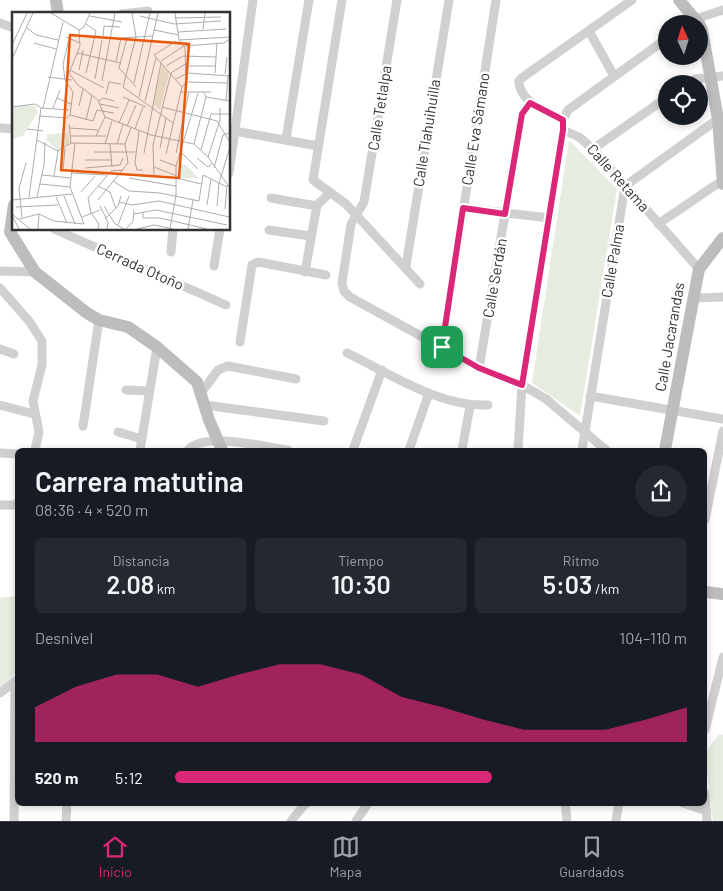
<!DOCTYPE html>
<html lang="es">
<head>
<meta charset="utf-8">
<style>
	body { margin:0; font-family:Barlow,sans-serif; background:#242831; color:#f1f3f6; height:100vh; display:flex; flex-direction:column; font-size:19px; white-space:nowrap }
	* { box-sizing:border-box; margin:0 }
	p { font-size:16px; color:#9ea1a6 }
	.icon { flex:none; width:28px; height:28px; fill:none; stroke:currentColor; stroke-width:2; stroke-linecap:round; stroke-linejoin:round }
	.map { position:relative; flex:1; overflow:hidden }
	.side { position:absolute; left:15px; top:448px; width:692px; height:358px; display:flex; flex-direction:column; background:#171b24; border-radius:8px; box-shadow:0 2px 8px #0003 }
	.side>* { flex:none }
	.needle { width:32px; rotate:356deg }
	.tools { position:absolute; left:658px; top:15px; display:grid; gap:10px }
	.tools a { display:grid; place-items:center; width:50px; height:50px; border-radius:50%; background:#171b24; box-shadow:0 2px 8px #0003; font-size:25px }
	.pin { position:absolute; display:grid; place-items:center; width:42px; height:42px; color:#fff; margin:-21px; border-radius:10px; box-shadow:0 2px 8px #0006 }
	.round { display:grid; place-items:center; flex:none; width:52px; height:52px; border-radius:26px; background:#242831 }
	.headline { display:flex; align-items:center; justify-content:space-between; height:85px; padding:0 20px }
	h1 { font-size:28px; font-weight:600; line-height:38px }
	.stats { display:grid; grid-template-columns:repeat(3,1fr); gap:8px; height:85px; padding:5px 20px }
	.stats div { display:grid; align-content:center; border-radius:8px; background:#242831; text-align:center }
	.stats b { font-size:25px; font-weight:600 }
	.stats small { font-size:14px; font-weight:400 }
	.stats p { font-size:14px }
	.chart { height:140px; padding:10px 20px }
	.chart p { display:flex; justify-content:space-between }
	.chart svg { width:100%; height:90px; margin-top:5px; fill:#db2777; opacity:.7 }
	ul { padding:0 20px; list-style:none; font-size:16px }
	li { display:grid; grid-template-columns:80px 60px 1fr; align-items:center; height:38px }
	li i { height:12px; border-radius:6px; background:#db2777 }
	.menu { display:flex; justify-content:space-around; align-items:center; height:70px; border-top:1px solid #363941; background:#171b24; font-size:14px; color:#9ea1a6 }
	.menu a { display:grid; justify-items:center; gap:2px }
	.menu .on { color:#db2777 }
	.map>svg:first-child { display:block }
	.green { fill:#e6ecdf }
	.lines { fill:none; stroke-linecap:round; stroke-linejoin:round }
	.street { stroke:#d0d0d0; stroke-width:9 }
	.secondary { stroke:#bdbdbd; stroke-width:12 }
	.route-casing { stroke:#fff; stroke-width:10 }
	.route { stroke:#db2777; stroke-width:6 }
	.labels { text-anchor:middle; stroke-width:5; stroke-linejoin:round; paint-order:stroke }
	.street-label { font-size:15px; fill:#333; stroke:#fff }
	.inset-road { fill:none; stroke:#adadad; stroke-width:1 }
	.view { fill:#e8590c; fill-opacity:0.15; stroke:#e8590c; stroke-width:2.5 }
	.inset-edge { fill:none; stroke:#333; stroke-width:2.5 }
</style>
</head>
<body>
<div class="map">
<svg width="723" height="821" viewBox="0 0 723 821">
	<rect width="100%" height="100%" fill="#fff"/>
	<g class="green">
		<polygon points="569,140 617,189 580,416 532,383"/>
		<polygon points="17,596 17,672 0,688 0,598"/>
		<polygon points="719,734 723,735 723,821 713,821 705,753"/>
	</g>
	<g class="lines">
		<g class="street">
			<polyline points="342,0 313,180 346,204 420,284"/>
			<polyline points="397,0 364,202 351,224 342,283 344,291 350,297 479,368 522,385 546,399 606,450"/>
			<path d="M 632,0 L 523,77 L 519,81 C 519,102 547,112 563,120 L 563,130 L 579,137 L 593,149 L 699,269"/>
			<polyline points="122,14 148,11"/>
			<polyline points="0,23 14,28"/>
			<polyline points="688,24 695,19 723,10"/>
			<polyline points="589,31 614,76"/>
			<polyline points="688,84 695,79 723,76"/>
			<polyline points="563,120 568,110 666,39"/>
			<polyline points="0,128 14,129"/>
			<polyline points="229,130 318,146"/>
			<polyline points="286,139 309,0"/>
			<polyline points="593,149 666,98"/>
			<polyline points="229,173 253,0"/>
			<polyline points="271,198 317,206"/>
			<polyline points="463,208 550,218"/>
			<polyline points="658,224 723,180"/>
			<polyline points="54,229 226,305"/>
			<polyline points="269,230 311,236"/>
			<polyline points="171,252 173,229"/>
			<polyline points="214,266 220,229"/>
			<polyline points="406,266 449,0"/>
			<polyline points="0,271 35,272"/>
			<polyline points="305,272 317,205 330,193"/>
			<polyline points="0,288 29,321 42,341 42,365 33,401 39,432 35,450"/>
			<polyline points="693,298 723,297"/>
			<polyline points="240,342 252,265 258,262 326,275"/>
			<polyline points="442,347 496,0"/>
			<polyline points="0,349 14,354"/>
			<path d="M 347,353 C 391,374 439,407 488,405"/>
			<polyline points="479,368 522,113 530,103"/>
			<polyline points="126,390 149,391"/>
			<polyline points="201,393 218,370 228,366 296,379"/>
			<polyline points="590,396 723,419"/>
			<polyline points="0,405 34,414"/>
			<polyline points="205,405 324,421"/>
			<polyline points="83,426 99,320"/>
			<polyline points="118,432 142,439"/>
			<polyline points="140,450 157,347"/>
			<path d="M 188,450 C 205,431 264,447 288,450"/>
			<polyline points="353,450 382,370"/>
			<polyline points="409,450 429,393"/>
			<polyline points="462,450 470,406"/>
			<polyline points="518,450 522,385 563,130"/>
			<polyline points="582,450 625,186 718,119"/>
			<polyline points="0,453 18,454"/>
			<polyline points="0,505 15,505 18,502"/>
			<polyline points="705,520 723,431"/>
			<polyline points="0,693 18,679"/>
			<polyline points="705,730 723,657"/>
			<polyline points="705,793 707,821"/>
			<polyline points="565,802 567,821"/>
			<polyline points="680,802 707,811"/>
			<polyline points="14,821 15,682"/>
			<polyline points="66,821 67,802"/>
			<polyline points="291,821 304,805 309,802"/>
			<polyline points="356,821 369,802"/>
			<polyline points="616,821 619,802"/>
		</g>
		<g class="secondary">
			<polyline points="56,0 58,14"/>
			<polyline points="679,0 699,24"/>
			<polyline points="699,24 702,30 718,119 723,184"/>
			<polyline points="14,205 10,232 35,272 87,313 99,320 128,327 157,347 197,382 209,420 222,450"/>
			<polyline points="665,450 699,269 723,238"/>
			<polyline points="705,592 723,594"/>
		</g>
	</g>
	<g class="lines">
		<g class="route-casing">
			<polygon id="route" points="530,103 563,120 563,130 522,385 479,368 442,347 463,208 505,214 522,114"/>
		</g>
		<use href="#route" class="route"/>
	</g>
	<g class="labels">
		<g class="street-label">
			<text transform="translate(380 108) rotate(-81)" y="5">Calle Tetlalpa</text>
			<text transform="translate(476 129) rotate(-81)" y="5">Calle Eva Sámano</text>
			<text transform="translate(427 133) rotate(-81)" y="5">Calle Tlahuihuilla</text>
			<text transform="translate(618 178) rotate(48)" y="5">Calle Retama</text>
			<text transform="translate(613 261) rotate(-80)" y="5">Calle Palma</text>
			<text transform="translate(140 267) rotate(24)" y="5">Cerrada Otoño</text>
			<text transform="translate(495 278) rotate(-80)" y="5">Calle Serdán</text>
			<text transform="translate(670 337) rotate(-80)" y="5">Calle Jacarandas</text>
		</g>
	</g>
	<g transform="translate(12 12)">
		<rect width="218" height="218" fill="#fff"/>
		<path d="M 150,53 L 157,61 L 148,98 L 141,92 ZM 14,93 L 23,94 L 26,100 L 11,124 L 0,127 L 0,96 ZM 56,121 L 58,131 L 46,138 L 34,128 L 35,122 ZM 168,152 L 174,153 L 187,166 L 166,166 Z" fill="#e6ecdf"/>
		<path class="inset-road" d="M 39,1 L 67,18M 120,1 L 124,25 L 111,75 L 161,111M 163,1 L 167,28 L 173,36 L 174,70M 78,4 L 110,10M 128,4 L 162,12 L 209,9M 163,6 L 209,5M 15,16 L 24,23 L 46,28M 191,17 L 193,1M 67,18 L 68,34 L 57,61 L 65,72 L 86,88 L 93,105 L 139,123 L 182,132 L 196,145 L 218,176M 67,18 L 72,15 L 78,1M 142,18 L 167,23M 166,20 L 214,17M 91,24 L 92,14 L 108,15M 54,25 L 68,31M 115,26 L 107,56 L 124,75M 167,28 L 218,25M 164,29 L 142,43 L 170,75M 22,31 L 44,37M 0,33 L 15,1M 65,41 L 109,51M 0,47 L 21,1M 104,49 L 109,26 L 141,24M 149,49 L 172,34 L 212,31 L 218,27M 154,54 L 171,44 L 204,45M 175,54 L 204,54M 58,58 L 92,76M 67,58 L 71,38M 74,61 L 84,19 L 74,12M 203,61 L 205,31M 213,62 L 215,45M 36,65 L 60,68M 83,67 L 90,28M 164,67 L 175,61 L 218,64M 90,69 L 103,1M 174,70 L 216,71M 122,71 L 138,1M 168,80 L 199,80M 94,82 L 97,70 L 109,72M 111,85 L 134,95M 127,85 L 146,1M 194,85 L 218,89M 45,86 L 59,92M 87,89 L 91,86 L 102,89M 133,89 L 144,46M 214,89 L 216,63M 88,92 L 107,96M 67,94 L 71,77M 0,95 L 23,92 L 29,96 L 57,98M 150,95 L 205,109 L 218,130M 31,96 L 51,10M 41,96 L 48,78M 199,102 L 218,102M 58,103 L 81,109 L 85,98 L 102,101M 27,104 L 55,106 L 58,103 L 61,80 L 53,68 L 51,52 L 57,27M 74,108 L 80,83M 107,111 L 117,88M 57,112 L 59,131M 115,114 L 124,93M 57,116 L 86,118M 15,117 L 31,119M 123,117 L 131,95M 127,119 L 123,150 L 125,158 L 131,158M 58,124 L 94,124M 84,124 L 93,105M 25,128 L 46,139 L 59,131 L 113,132M 93,132 L 100,109M 98,132 L 100,155M 105,132 L 111,112M 182,132 L 194,85 L 192,81M 148,136 L 154,106M 189,138 L 199,102M 82,140 L 123,140M 169,140 L 186,157M 132,141 L 149,51M 164,141 L 177,80M 154,142 L 170,75 L 174,70M 196,145 L 208,108 L 208,96M 185,146 L 196,155 L 200,152M 73,148 L 99,148M 148,148 L 164,154M 142,155 L 165,164M 73,156 L 108,153 L 111,146M 202,156 L 211,123 L 218,121M 51,159 L 53,136M 60,161 L 94,163M 30,163 L 59,166M 42,164 L 46,139M 142,165 L 141,133 L 159,61 L 175,51M 117,166 L 164,174M 165,166 L 189,172M 101,169 L 117,179 L 148,181 L 187,189 L 191,163 L 215,175M 28,172 L 58,175M 86,174 L 98,180 L 104,197M 69,180 L 83,164M 52,184 L 63,212M 17,185 L 29,96M 25,185 L 32,153 L 33,130M 44,185 L 55,211M 0,188 L 60,182M 86,188 L 116,151 L 113,132 L 119,116M 107,190 L 120,193 L 147,189 L 217,205M 195,193 L 199,167M 88,194 L 96,210 L 95,217M 92,194 L 103,212 L 112,217M 205,194 L 207,171 L 218,135M 4,195 L 46,193M 213,197 L 215,173M 131,200 L 131,206 L 148,206 L 195,217M 0,202 L 18,217M 122,202 L 144,198 L 215,213M 0,203 L 7,217M 10,205 L 7,176 L 14,151M 70,205 L 88,198M 7,207 L 27,202 L 42,209 L 72,212 L 58,175 L 63,131M 93,207 L 106,194 L 109,184M 106,213 L 117,184M 158,216 L 164,184 L 164,154 L 186,81M 26,217 L 27,202M 86,217 L 87,212 L 79,201 L 76,186 L 99,159 L 111,158M 114,217 L 121,209 L 122,198M 125,217 L 142,213 L 161,217M 176,217 L 181,188"/>
		<path class="view" d="M 58,23 L 177,32 L 167,166 L 49,158 Z"/>
		<rect width="218" height="218" class="inset-edge"/>
	</g>
</svg>
<div class="tools">
<a><svg class="needle" viewBox="-14 -14 28 28"><path d="M0-13l5 13h-10z" fill="#e53935"/><path d="M0 13l5-13h-10z" fill="#9ea1a6"/></svg></a>
<a><svg class="icon" aria-label="locate" viewBox="0 0 24 24"><circle cx="12" cy="12" r="6"/><path d="M12 2v4M12 18v4M2 12h4M18 12h4"/></svg></a>
</div>
<div class="pin" style="left:442px;top:347px;background:#1e9e55"><svg class="icon" aria-label="arrive" viewBox="0 0 24 24"><path d="M6 21V4h12l-3 4 3 4H6"/></svg></div>
<section class="side">
<div class="headline"><div><h1>Carrera matutina</h1><p>08:36 · 4 × 520 m</p></div><a class="round"><svg class="icon" aria-label="share" viewBox="0 0 24 24"><path d="M12 15V3M7 8l5-5 5 5M5 13v7h14v-7"/></svg></a></div>
<div class="stats">
<div><p>Distancia</p><b>2.08<small> km</small></b></div>
<div><p>Tiempo</p><b>10:30</b></div>
<div><p>Ritmo</p><b>5:03<small> /km</small></b></div>
</div>
<div class="chart"><p><span>Desnivel</span>104–110 m</p>
<svg viewBox="0 0 160 44" preserveAspectRatio="none"><path d="M0 44V27L10 17L20 11L30 11L40 17L50 11L60 6L70 6L80 11L90 22L100 27L110 33L120 38L130 38L140 38L150 33L160 27V44z"/></svg>
</div>
<ul>
<li><b>520 m</b>5:12<i style="width:62%"></i></li>
</ul>
</section>
</div>
<nav class="menu">
<a class="on"><svg class="icon" aria-label="home" viewBox="0 0 24 24"><path d="M3 11l9-7 9 7M6 9v11h12V9"/></svg>Inicio</a>
<a><svg class="icon" aria-label="map" viewBox="0 0 24 24"><path d="M3 6l6-2 6 2 6-2v14l-6 2-6-2-6 2zM9 4v14M15 6v14"/></svg>Mapa</a>
<a><svg class="icon" aria-label="saved" viewBox="0 0 24 24"><path d="M7 4h10v16l-5-4-5 4z"/></svg>Guardados</a>
</nav>
</body>
</html>
